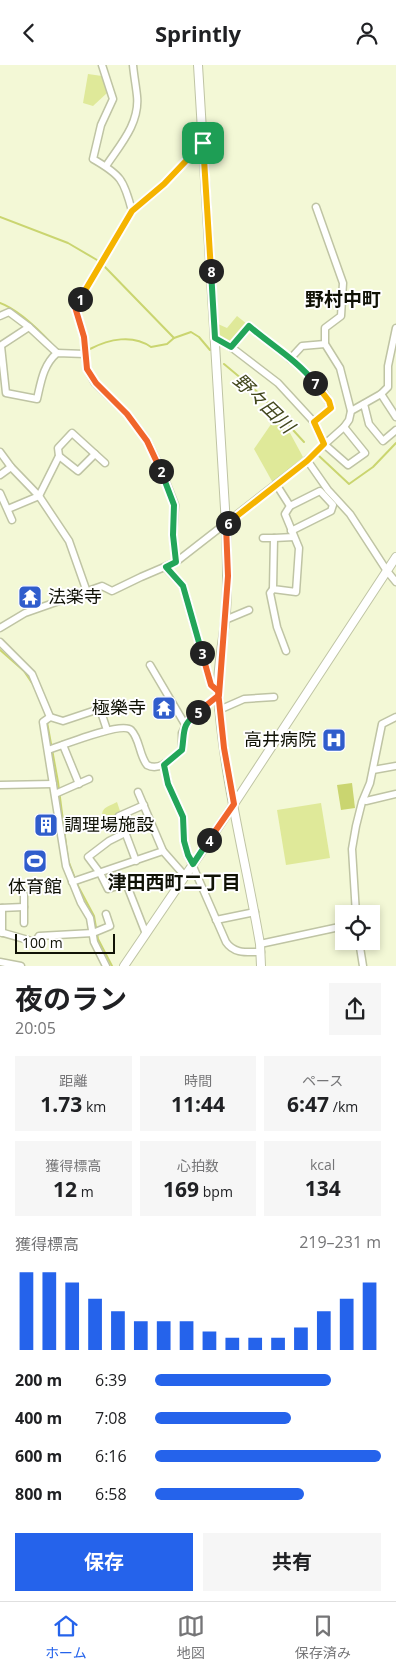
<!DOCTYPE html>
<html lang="ja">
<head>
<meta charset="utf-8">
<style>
	body { margin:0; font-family:"Open Sans","Noto Sans JP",sans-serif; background:#f6f6f6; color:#202124; height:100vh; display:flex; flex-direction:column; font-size:19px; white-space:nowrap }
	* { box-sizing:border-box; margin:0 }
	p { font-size:16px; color:#757577 }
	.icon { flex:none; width:28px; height:28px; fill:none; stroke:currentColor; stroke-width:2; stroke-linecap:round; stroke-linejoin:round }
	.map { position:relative; height:901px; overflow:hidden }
	.drawer { display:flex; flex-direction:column; background:#fff; flex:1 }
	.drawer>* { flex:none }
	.fabs { position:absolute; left:335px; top:840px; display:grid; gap:10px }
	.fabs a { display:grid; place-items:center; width:45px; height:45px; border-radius:0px; background:#fff; box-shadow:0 2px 8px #0003; font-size:25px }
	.scale { position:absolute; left:15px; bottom:12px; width:100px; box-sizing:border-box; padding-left:5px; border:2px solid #101206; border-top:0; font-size:14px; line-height:18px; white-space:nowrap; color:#101206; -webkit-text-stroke:4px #fff; paint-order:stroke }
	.pin { position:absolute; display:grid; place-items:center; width:42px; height:42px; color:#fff; margin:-21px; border-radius:10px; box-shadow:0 2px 8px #0006 }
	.km { position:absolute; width:25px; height:25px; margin:-12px; border-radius:50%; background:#222; color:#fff; font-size:14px; line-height:25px; text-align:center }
	.round { display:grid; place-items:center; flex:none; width:52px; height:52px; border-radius:0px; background:#f6f6f6 }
	.headline { display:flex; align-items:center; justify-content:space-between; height:85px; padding:0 15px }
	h1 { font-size:28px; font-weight:700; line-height:38px }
	.figures { display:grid; grid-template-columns:repeat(3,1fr); gap:8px; height:85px; padding:5px 15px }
	.figures div { display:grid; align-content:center; border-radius:0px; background:#f6f6f6; text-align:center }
	.figures b { font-size:21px; font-weight:700 }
	.figures small { font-size:14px; font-weight:400 }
	.figures p { font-size:14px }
	.chart { height:140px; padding:10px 15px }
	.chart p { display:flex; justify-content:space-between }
	.chart svg { width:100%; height:90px; margin-top:5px; stroke:#2563eb; stroke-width:6 }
	.primary-button { display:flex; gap:10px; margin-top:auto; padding:10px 15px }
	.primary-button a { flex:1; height:58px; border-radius:0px; background:#2563eb; color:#fff; font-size:20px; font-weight:700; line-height:58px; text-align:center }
	.primary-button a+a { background:#f6f6f6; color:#202124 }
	ul { padding:0 15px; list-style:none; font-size:16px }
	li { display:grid; grid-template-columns:80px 60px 1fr; align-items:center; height:38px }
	li i { height:12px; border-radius:6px; background:#2563eb }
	header { display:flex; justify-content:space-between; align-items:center; height:65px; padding:0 15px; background:#fff; font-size:22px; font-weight:700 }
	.menu { display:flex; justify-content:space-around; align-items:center; height:70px; border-top:1px solid #e0e0e0; background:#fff; font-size:14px; color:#757577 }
	.menu a { display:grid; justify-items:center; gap:2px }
	.menu .active { color:#2563eb }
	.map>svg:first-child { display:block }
	.green { fill:#dfe999 }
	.water { fill:#cad570 }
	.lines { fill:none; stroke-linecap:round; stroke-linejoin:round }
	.stream { stroke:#cad570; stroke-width:2 }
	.minor-casing { stroke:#bfc4a4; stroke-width:9 }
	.tertiary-casing { stroke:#bfc4a4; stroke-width:10 }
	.minor { stroke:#fff; stroke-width:6 }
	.tertiary { stroke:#fff; stroke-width:8 }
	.split-1-casing { stroke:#fff; stroke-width:10 }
	.split-2-casing { stroke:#fff; stroke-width:10 }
	.split-3-casing { stroke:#fff; stroke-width:10 }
	.split-4-casing { stroke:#fff; stroke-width:10 }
	.split-5-casing { stroke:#fff; stroke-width:10 }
	.split-6-casing { stroke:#fff; stroke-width:10 }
	.split-7-casing { stroke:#fff; stroke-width:10 }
	.split-8-casing { stroke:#fff; stroke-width:10 }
	.split-9-casing { stroke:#fff; stroke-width:10 }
	.split-1 { stroke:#f5b400; stroke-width:6 }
	.split-2 { stroke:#f0652b; stroke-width:6 }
	.split-3 { stroke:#22a559; stroke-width:6 }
	.split-4 { stroke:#f0652b; stroke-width:6 }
	.split-5 { stroke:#22a559; stroke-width:6 }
	.split-6 { stroke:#f0652b; stroke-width:6 }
	.split-7 { stroke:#f5b400; stroke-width:6 }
	.split-8 { stroke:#22a559; stroke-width:6 }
	.split-9 { stroke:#f5b400; stroke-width:6 }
	.labels { text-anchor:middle; stroke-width:4; stroke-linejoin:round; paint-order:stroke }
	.poi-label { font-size:18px; fill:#101206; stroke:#fff; text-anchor:start }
	.neighbourhood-label { font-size:19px; font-weight:bold; fill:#101206; stroke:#fff }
	.water-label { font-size:19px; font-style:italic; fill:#43481e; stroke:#fff }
</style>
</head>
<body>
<header><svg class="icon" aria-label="back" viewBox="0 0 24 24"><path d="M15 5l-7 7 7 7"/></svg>Sprintly<svg class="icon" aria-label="person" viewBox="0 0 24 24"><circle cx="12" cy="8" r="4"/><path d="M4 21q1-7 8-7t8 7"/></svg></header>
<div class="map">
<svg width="396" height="901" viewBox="0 0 396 901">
	<rect width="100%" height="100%" fill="#f3f8d6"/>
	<g class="green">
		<polygon points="88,9 102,11 107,28 93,41 83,38"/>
		<polygon points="237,251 247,259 231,277 217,271 218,259 227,263"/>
		<polygon points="276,352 290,368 303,392 273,418 254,384"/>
		<path d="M 117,737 L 120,746 L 116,749 L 116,752 L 103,756 C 100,742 106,743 117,737 Z"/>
		<polygon points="321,738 330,793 286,800 277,745"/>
	</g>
	<polygon class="water" points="352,718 355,743 341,745 337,720"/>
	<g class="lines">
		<g class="stream">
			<polyline points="0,152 68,178 97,195"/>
			<polyline points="105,202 174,273"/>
			<path d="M 0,238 C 19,245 37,263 51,278"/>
			<path d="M 90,284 C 109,274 133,269 151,282 L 167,279 L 174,273 L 191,267 L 199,272 L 210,285"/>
			<polyline points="224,299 261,330 304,377"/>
			<polyline points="318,390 349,419 373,402 396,378"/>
			<polyline points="0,585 24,606 32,618"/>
			<polyline points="47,657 58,717 68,795 78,821 94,851 98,874 112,901"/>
		</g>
		<g class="minor-casing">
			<g id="minor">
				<path d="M 102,0 L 113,34 L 101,60 L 93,94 C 121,110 124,115 132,146"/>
				<path d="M 106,101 C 120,80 140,58 137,31 C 136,21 134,11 133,0"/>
				<polyline points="316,142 343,218 341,251 325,263 325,279 340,303 351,346"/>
				<polyline points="0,251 9,247 29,262 57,288"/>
				<polyline points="215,273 231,282"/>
				<polyline points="0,281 29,262"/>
				<path d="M 1,281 L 6,328 L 37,334 C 41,317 43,300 57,288 L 85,289"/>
				<polyline points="290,294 302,281 325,279"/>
				<polyline points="381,329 396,352"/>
				<polyline points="364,339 369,359 383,376 396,365"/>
				<path d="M 314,357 L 331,343 C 325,315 271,280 249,261 L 231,282 L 278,318 L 314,357 L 324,379 L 348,400 L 365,388 L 344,362"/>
				<polyline points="0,387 11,402 39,431 69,476 87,527"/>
				<polyline points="59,391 78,406 95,389"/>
				<polyline points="307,395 328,425 350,449 387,506 396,517"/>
				<polyline points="0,410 11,402"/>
				<polyline points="0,428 12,455"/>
				<polyline points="290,441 320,426 333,440 331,446 291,466"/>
				<polyline points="8,444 39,431 59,391 58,383 72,368 105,398"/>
				<polyline points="263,473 274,473 273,524 296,527 299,483 285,449 290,441 276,419"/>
				<polyline points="274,473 294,472"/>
				<polyline points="176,497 173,470 175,440 160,402 146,374 127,349 95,318 87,304 84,272 75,242 132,146 164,119 203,78"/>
				<polyline points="166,503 183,521 211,620 218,626"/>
				<polyline points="273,524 270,528 277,562 286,586"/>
				<polyline points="225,555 249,545"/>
				<polyline points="0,563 25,548 102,521 112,526 141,512 176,497 307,395 344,362 349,355 351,346 381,329 388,322 388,301 396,263"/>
				<polyline points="0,577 32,609 50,652 43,657 66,801 81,838 90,853 94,877 106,901"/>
				<polyline points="150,600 186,661"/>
				<polyline points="219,645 244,634 274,632"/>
				<polyline points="50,652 63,656 96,645 101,647 107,665"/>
				<polyline points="63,680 79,719"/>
				<path d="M 48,685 C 61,681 122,656 131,665 C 140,674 139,690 147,700 C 160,707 172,693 182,685 L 182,668 L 188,656 L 219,630"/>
				<path d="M 164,699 L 168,719 L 183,752 L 184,776 L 188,790 L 226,877 C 234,889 247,887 261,887"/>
				<polyline points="373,705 396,701"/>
				<polyline points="0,720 53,719"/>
				<polyline points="138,727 163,786 185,811"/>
				<polyline points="55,729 89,714"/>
				<polyline points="366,736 396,729"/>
				<polyline points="125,768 109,776 88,792 100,808 108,824 145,812"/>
				<polyline points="136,796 119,751 144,740"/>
				<polyline points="72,817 163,786"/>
				<polyline points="126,818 146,869"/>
				<polyline points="0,843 24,842"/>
				<polyline points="356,849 352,784 356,761 362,737 370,718 382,659 396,652"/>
				<polyline points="216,855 255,847"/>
				<polyline points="24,858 24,830"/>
				<polyline points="0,867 35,877 39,871 93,868 110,861 106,849"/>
				<polyline points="2,868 2,843"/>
				<polyline points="359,876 363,901"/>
				<polyline points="260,879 344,861"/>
				<polyline points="0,897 21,901"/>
			</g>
		</g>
		<g class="tertiary-casing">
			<g id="tertiary">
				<path d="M 198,0 L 226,460 C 227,489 228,518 226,547 C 224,572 217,603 218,627 C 223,711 246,796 260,879 L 261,901"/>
				<polyline points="124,901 234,739 396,492"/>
			</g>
		</g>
		<use href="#minor" class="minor"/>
		<use href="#tertiary" class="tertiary"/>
	</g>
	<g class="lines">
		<g class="split-1-casing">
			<polyline id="split-1" points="80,234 132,146 164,119 203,78"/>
		</g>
		<g class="split-2-casing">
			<polyline id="split-2" points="80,234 75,242 84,272 87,304 96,318 127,349 147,376 161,406"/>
		</g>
		<g class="split-3-casing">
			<polyline id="split-3" points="161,406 174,440 173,470 176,497 166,502 183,521 202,588"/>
		</g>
		<g class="split-4-casing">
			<polyline id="split-4" points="202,588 211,620 218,626 224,683 234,739 209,775"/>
		</g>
		<g class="split-5-casing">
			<path id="split-5" d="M 198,647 C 181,661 185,665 182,685 L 164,700 L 168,719 L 183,752 L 184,776 L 188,790 L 193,799 L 209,775"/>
		</g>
		<g class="split-6-casing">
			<polyline id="split-6" points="198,647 219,630 228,511 226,460 228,458"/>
		</g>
		<g class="split-7-casing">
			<polyline id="split-7" points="228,458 307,396 324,379 314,357 331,343 329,336 315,318"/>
		</g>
		<g class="split-8-casing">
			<path id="split-8" d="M 211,206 L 215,273 L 231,282 L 249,261 C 271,280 297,295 315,318"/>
		</g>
		<g class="split-9-casing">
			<polyline id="split-9" points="203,78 211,206"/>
		</g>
		<use href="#split-1" class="split-1"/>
		<use href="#split-2" class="split-2"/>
		<use href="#split-3" class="split-3"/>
		<use href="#split-4" class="split-4"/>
		<use href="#split-5" class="split-5"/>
		<use href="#split-6" class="split-6"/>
		<use href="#split-7" class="split-7"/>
		<use href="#split-8" class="split-8"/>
		<use href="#split-9" class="split-9"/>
	</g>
	<defs>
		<g id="temple-square" transform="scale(1.25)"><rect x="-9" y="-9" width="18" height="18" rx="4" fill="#305dcc" stroke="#fff"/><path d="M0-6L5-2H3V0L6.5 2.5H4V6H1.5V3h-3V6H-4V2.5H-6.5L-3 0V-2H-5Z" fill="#fff"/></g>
		<g id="hospital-square" transform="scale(1.25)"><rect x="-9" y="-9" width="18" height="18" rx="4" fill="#305dcc" stroke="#fff"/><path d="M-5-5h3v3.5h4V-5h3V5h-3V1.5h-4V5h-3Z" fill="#fff"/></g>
		<g id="building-square" transform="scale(1.25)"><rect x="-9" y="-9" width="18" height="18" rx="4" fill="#305dcc" stroke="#fff"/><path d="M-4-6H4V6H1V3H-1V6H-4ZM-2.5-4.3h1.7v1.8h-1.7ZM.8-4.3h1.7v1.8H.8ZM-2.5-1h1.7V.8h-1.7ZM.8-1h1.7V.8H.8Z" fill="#fff"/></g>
		<g id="stadium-square" transform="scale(1.25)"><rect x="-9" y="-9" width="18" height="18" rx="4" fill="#305dcc" stroke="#fff"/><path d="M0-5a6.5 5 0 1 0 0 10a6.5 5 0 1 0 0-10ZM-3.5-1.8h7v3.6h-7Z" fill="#fff"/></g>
	</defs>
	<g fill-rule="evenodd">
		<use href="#temple-square" x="30" y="532"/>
		<use href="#temple-square" x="164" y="643"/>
		<use href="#hospital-square" x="334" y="675"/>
		<use href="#building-square" x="46" y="760"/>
		<use href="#stadium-square" x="35" y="796"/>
	</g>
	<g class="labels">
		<g class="poi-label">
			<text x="48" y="538">法楽寺</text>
			<text x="146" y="649" text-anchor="end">極樂寺</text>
			<text x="316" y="681" text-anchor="end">高井病院</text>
			<text x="64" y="766">調理場施設</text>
			<text x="35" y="828" text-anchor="middle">体育館</text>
		</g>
		<g class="neighbourhood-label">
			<text x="343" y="241">野村中町</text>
			<text x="174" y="824">津田西町二丁目</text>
		</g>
		<g class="water-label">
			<text transform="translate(264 338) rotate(44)" y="7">野々田川</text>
		</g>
	</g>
</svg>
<div class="fabs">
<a><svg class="icon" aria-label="locate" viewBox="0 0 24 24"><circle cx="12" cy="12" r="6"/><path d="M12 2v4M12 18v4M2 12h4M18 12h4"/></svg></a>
</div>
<div class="scale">100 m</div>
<div class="pin" style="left:203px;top:78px;background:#1e9e55"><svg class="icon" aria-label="arrive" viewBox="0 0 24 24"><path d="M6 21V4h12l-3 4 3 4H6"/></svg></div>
<b class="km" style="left:80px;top:234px">1</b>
<b class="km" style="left:161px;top:406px">2</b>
<b class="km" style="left:202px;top:588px">3</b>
<b class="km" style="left:209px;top:775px">4</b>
<b class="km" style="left:198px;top:647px">5</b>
<b class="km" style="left:228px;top:458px">6</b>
<b class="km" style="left:315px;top:318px">7</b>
<b class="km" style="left:211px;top:206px">8</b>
</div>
<section class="drawer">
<div class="headline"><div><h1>夜のラン</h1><p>20:05</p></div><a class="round"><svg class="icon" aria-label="share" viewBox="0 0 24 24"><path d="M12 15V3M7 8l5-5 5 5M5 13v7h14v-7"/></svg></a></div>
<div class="figures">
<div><p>距離</p><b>1.73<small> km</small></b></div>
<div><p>時間</p><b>11:44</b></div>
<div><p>ペース</p><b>6:47<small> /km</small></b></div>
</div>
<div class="figures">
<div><p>獲得標高</p><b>12<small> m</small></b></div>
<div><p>心拍数</p><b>169<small> bpm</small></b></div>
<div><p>kcal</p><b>134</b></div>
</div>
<div class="chart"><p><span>獲得標高</span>219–231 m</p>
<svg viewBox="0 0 160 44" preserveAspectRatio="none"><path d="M5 44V6M15 44V6M25 44V11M35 44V19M45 44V25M55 44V30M65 44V30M75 44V30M85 44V35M95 44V38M105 44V38M115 44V38M125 44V33M135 44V25M145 44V19M155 44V11"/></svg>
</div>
<ul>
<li><b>200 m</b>6:39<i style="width:78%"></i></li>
<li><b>400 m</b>7:08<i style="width:60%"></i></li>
<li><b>600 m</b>6:16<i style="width:100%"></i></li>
<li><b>800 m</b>6:58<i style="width:66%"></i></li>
</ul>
<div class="primary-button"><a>保存</a><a>共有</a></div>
</section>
<nav class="menu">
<a class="active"><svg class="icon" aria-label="home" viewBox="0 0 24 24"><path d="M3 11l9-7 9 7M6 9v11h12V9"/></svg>ホーム</a>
<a><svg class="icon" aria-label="map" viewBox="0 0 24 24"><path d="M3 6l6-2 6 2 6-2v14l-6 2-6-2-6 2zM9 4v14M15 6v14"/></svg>地図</a>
<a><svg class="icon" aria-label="saved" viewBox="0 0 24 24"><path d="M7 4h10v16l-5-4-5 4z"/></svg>保存済み</a>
</nav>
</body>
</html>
